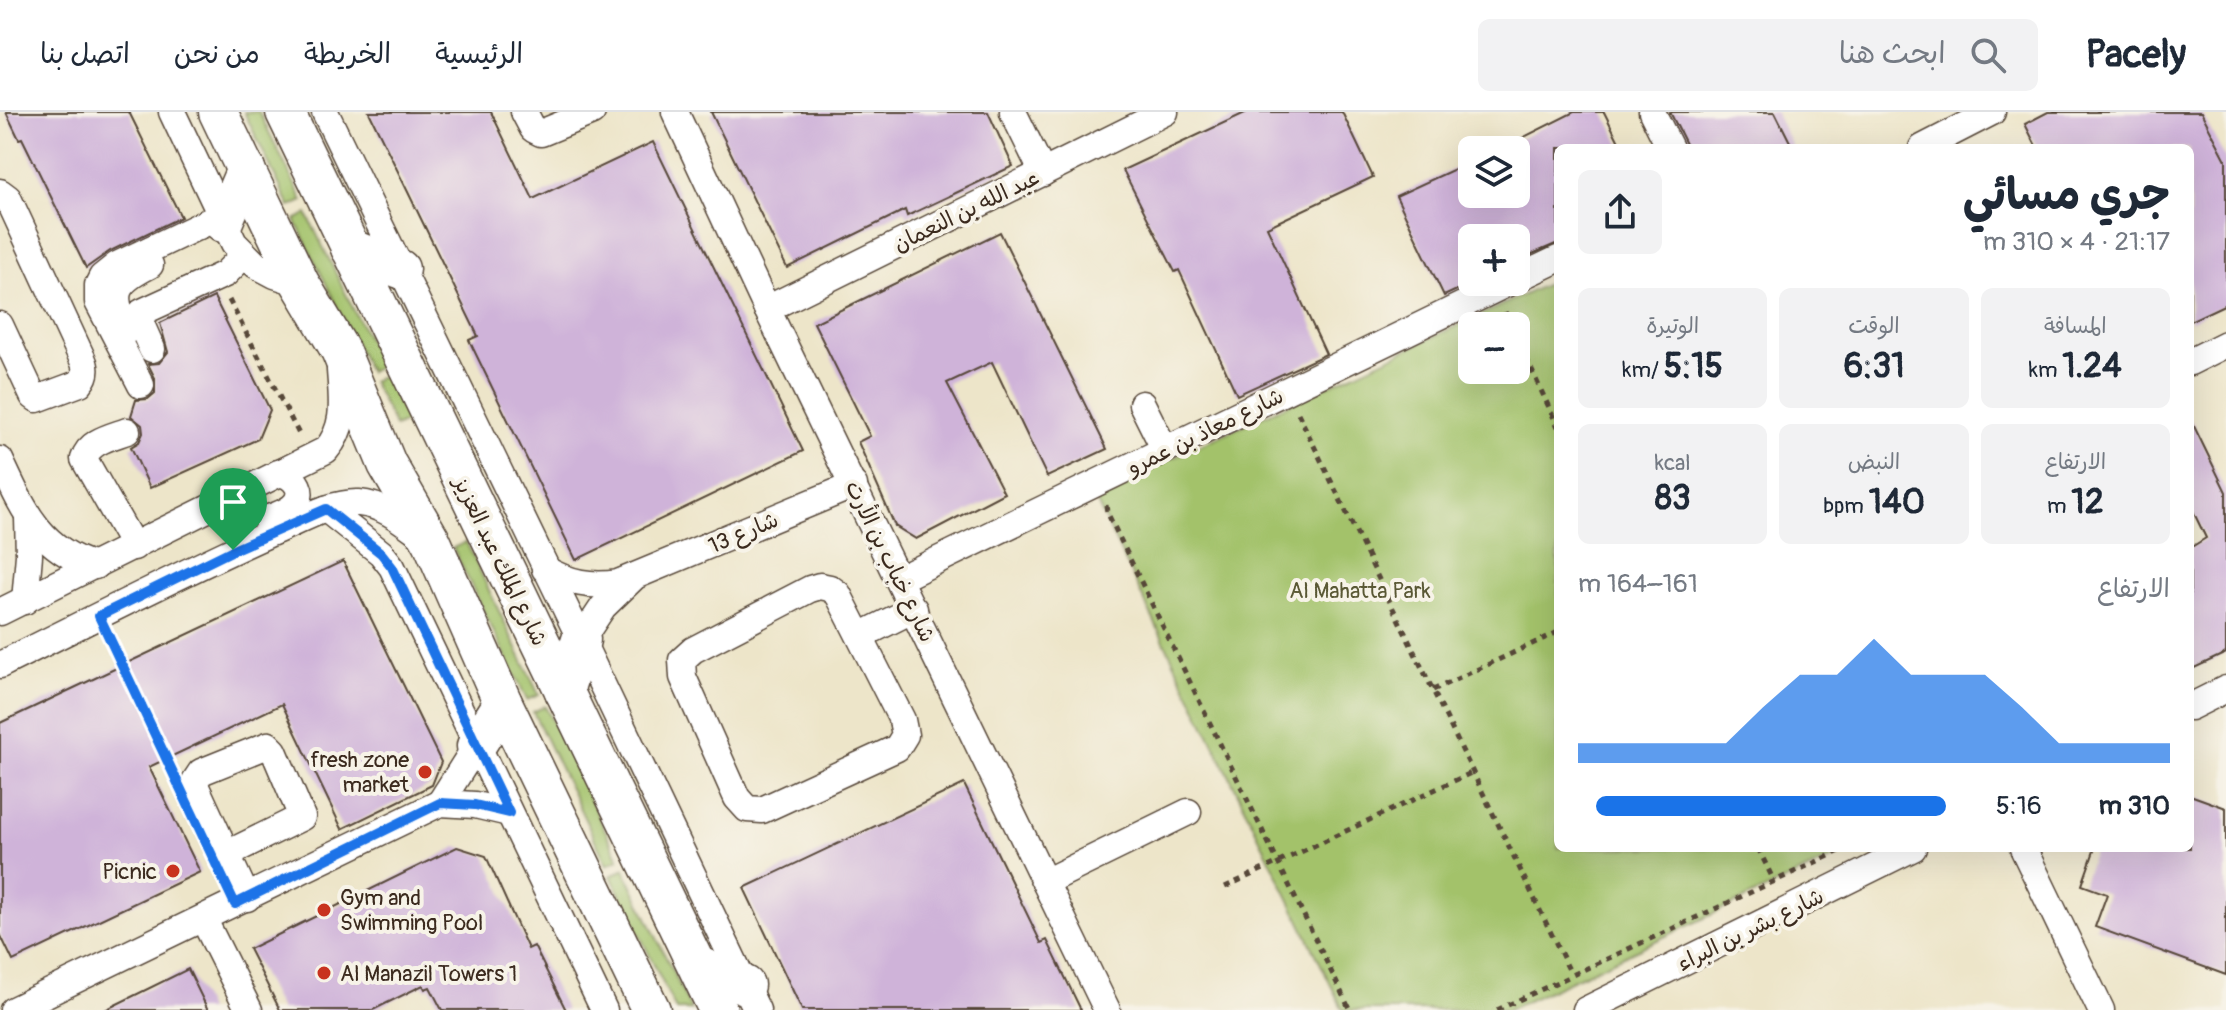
<!DOCTYPE html>
<html lang="ar">
<head>
<meta charset="utf-8">
<style>
	body { margin:0; font-family:Pangolin,"Playpen Sans Arabic",sans-serif; background:#f2f2f3; color:#1f2937; direction:rtl; height:100vh; display:flex; flex-direction:column; font-size:30px; white-space:nowrap }
	* { box-sizing:border-box; margin:0 }
	p { font-size:26px; color:#747a83 }
	.icon { flex:none; width:44px; height:44px; fill:none; stroke:currentColor; stroke-width:2; stroke-linecap:round; stroke-linejoin:round }
	.map { position:relative; flex:1; overflow:hidden; direction:ltr }
	.side { position:absolute; left:1554px; top:32px; width:640px; height:708px; display:flex; flex-direction:column; background:#fff; border-radius:12px; box-shadow:0 8px 32px #0002; direction:rtl }
	.side>* { flex:none }
	.buttons { position:absolute; left:1458px; top:24px; display:grid; gap:16px }
	.buttons a { display:grid; place-items:center; width:72px; height:72px; border-radius:12px; background:#fff; box-shadow:0 8px 32px #0002; font-size:40px }
	.pin { position:absolute; display:grid; place-items:center; width:68px; height:68px; color:#fff; margin:-82px -34px; border-radius:50% 50% 50% 0; rotate:-45deg; box-shadow:0 0 8px #0007 }
	.pin .icon { rotate:45deg }
	.round { display:grid; place-items:center; flex:none; width:84px; height:84px; border-radius:12px; background:#f2f2f3 }
	.overview { display:flex; align-items:center; justify-content:space-between; height:136px; padding:0 24px }
	h1 { font-size:44px; font-weight:700; line-height:60px }
	.stats { display:grid; grid-template-columns:repeat(3,1fr); gap:12px; height:136px; padding:8px 24px }
	.stats div { display:grid; align-content:center; border-radius:12px; background:#f2f2f3; text-align:center }
	.stats b { font-size:34px; font-weight:700 }
	.stats small { font-size:22px; font-weight:400 }
	.stats p { font-size:22px }
	.chart { height:224px; padding:16px 24px }
	.chart p { display:flex; justify-content:space-between }
	.chart svg { width:100%; height:144px; margin-top:8px; fill:#1a73e8; opacity:.7 }
	ul { padding:0 24px; list-style:none; font-size:26px }
	li { display:grid; grid-template-columns:128px 96px 1fr; align-items:center; height:60px }
	li i { height:20px; border-radius:10px; background:#1a73e8 }
	header { display:flex; align-items:center; gap:48px; box-sizing:border-box; height:112px; padding:0 40px; background:#fff; border-bottom:2px solid #e0e1e3 }
	header strong { font-size:38px }
	nav { display:flex; gap:44px; margin-inline-start:auto; font-size:28px }
	.search { width:560px; height:72px; background:#f2f2f3; display:flex; align-items:center; gap:20px; box-sizing:border-box; padding:0 28px; border-radius:12px; color:#747a83; font-size:30px }
	.map>svg:first-child { display:block }
	.green { fill:#a3c26a; stroke:#6f7644; stroke-width:2; fill-rule:evenodd }
	.building { fill:#cfb3d9 }
	.lines { fill:none; stroke-linecap:round; stroke-linejoin:round }
	.minor-casing { stroke:#564638; stroke-width:29 }
	.highway-casing { stroke:#564638; stroke-width:41 }
	.path { stroke:#564638; stroke-width:5; stroke-dasharray:6 6; stroke-linecap:butt }
	.minor { stroke:#fff; stroke-width:26 }
	.highway { stroke:#fff; stroke-width:38 }
	.route-casing { stroke:#fff; stroke-width:16 }
	.route { stroke:#1a73e8; stroke-width:10 }
	.poi-dot { fill:#c8321e; stroke:#f7f3e8; stroke-width:3 }
	.labels { text-anchor:middle; stroke-width:8; stroke-linejoin:round; paint-order:stroke }
	.street-label { font-size:22px; fill:#3b2a1e; stroke:#f7f3e8 }
	.park-label { font-size:22px; fill:#5a5835; stroke:#f7f3e8 }
	.poi-label { font-size:22px; fill:#3b2a1e; stroke:#f7f3e8; text-anchor:end }
</style>
</head>
<body>
<header>
<strong>Pacely</strong>
<div class="search"><svg class="icon" aria-label="search" viewBox="0 0 24 24"><circle cx="10" cy="10" r="6"/><path d="M15 15l6 6"/></svg>ابحث هنا</div>
<nav><a>الرئيسية</a><a>الخريطة</a><a>من نحن</a><a>اتصل بنا</a></nav>
</header>
<div class="map">
<svg width="2226" height="898" viewBox="0 0 2226 898">
	<rect width="100%" height="100%" fill="#f7f3e8"/>
	<filter id="ink" filterUnits="userSpaceOnUse"><feTurbulence type="fractalNoise" baseFrequency=".0125" numOctaves="2"/><feDisplacementMap in="SourceGraphic" scale="16" xChannelSelector="R" yChannelSelector="G"/><feConvolveMatrix kernelMatrix="1 2 1 2 8 2 1 2 1" color-interpolation-filters="sRGB"/></filter>
	<filter id="wash" filterUnits="userSpaceOnUse"><feTurbulence type="fractalNoise" baseFrequency=".006" numOctaves="4" result="noise"/><feDisplacementMap in="SourceGraphic" scale="32" xChannelSelector="R" yChannelSelector="G"/><feGaussianBlur stdDeviation="1.8" result="paint"/><feColorMatrix in="noise" values="0 0 0 0 0 0 0 0 0 0 0 0 0 0 0 0 0 1.4 0 .05"/><feComposite in="paint" operator="in"/></filter>
	<g filter="url(#wash)">
		<rect width="100%" height="100%" fill="#ede5c9"/>
		<g class="green">
			<polygon points="244,0 259,0 303,89 290,95"/>
			<polygon points="307,102 381,254 369,260 295,108"/>
			<path d="M 1558,167 L 1558,736 L 1854,736 L 1508,898 L 1343,898 L 1093,383 ZM 1472,214 L 1516,214 L 1516,258 L 1472,258 Z"/>
			<polygon points="385,263 407,309 395,315 372,269"/>
			<polygon points="466,430 539,583 527,588 453,436"/>
			<polygon points="545,594 619,747 607,753 533,600"/>
			<polygon points="624,757 691,898 676,898 611,764"/>
		</g>
		<g id="blocks">
			<g class="building">
				<polygon points="6,0 129,0 181,105 110,139 86,156 22,26 19,27"/>
				<polygon points="369,0 491,0 533,87 653,30 803,339 576,448 469,228 478,224"/>
				<polygon points="711,0 988,0 1013,54 907,104 905,98 787,156"/>
				<polygon points="1247,0 1342,0 1373,65 1267,115 1326,242 1237,283 1179,158 1175,160 1123,58"/>
				<polygon points="1574,0 1604,0 1622,36 1558,36 1558,131 1516,149 1516,126 1472,126 1472,171 1444,184 1396,84 1472,49 1472,82 1516,82 1516,29"/>
				<polygon points="1670,0 1775,0 1793,36 1688,36"/>
				<polygon points="2048,0 2201,0 2226,48 2226,192 2190,209 2190,36 2037,36 2025,12"/>
				<polygon points="1000,120 1107,337 1047,365 992,250 947,271 1004,381 916,427 895,414 858,330 870,324 814,211"/>
				<polygon points="214,185 270,298 258,327 150,376 131,335 139,330 143,321 142,313 131,304 136,288 148,287 155,281 155,266 148,252 159,251 168,240 160,211"/>
				<polygon points="2190,306 2226,380 2226,541 2190,558 2190,436 2206,426 2190,393"/>
				<polygon points="343,449 441,650 432,673 342,717 282,592 149,655 200,760 13,849 0,822 0,611"/>
				<polygon points="964,672 1041,831 1047,828 1081,898 802,898 744,776"/>
				<polygon points="2190,683 2226,696 2226,863 2095,815 2107,782 2082,773 2095,736 2190,736"/>
				<polygon points="457,735 486,744 528,837 534,834 566,898 442,898 430,875 425,877 423,873 373,898 280,898 249,837"/>
				<polygon points="188,857 208,898 105,898"/>
			</g>
		</g>
	</g>
	<g filter="url(#ink)">
		<use href="#blocks" fill-opacity="0" stroke="#564638" stroke-width="2"/>
		<g class="lines">
			<g class="minor-casing">
				<g id="minor">
					<polyline points="172,0 234,131 256,153 275,163 300,171"/>
					<polyline points="325,0 581,528 757,898"/>
					<polyline points="524,0 533,17 541,21 592,0"/>
					<polyline points="675,0 767,197 1107,898"/>
					<polyline points="1013,0 1043,61"/>
					<polyline points="1652,0 1670,36"/>
					<polyline points="1922,36 1992,0"/>
					<path d="M 0,80 L 8,86 L 83,248 C 87,257 86,264 80,271 L 37,287 L 33,284 L 0,213"/>
					<polyline points="1516,167 1558,147"/>
					<polyline points="767,197 1165,0"/>
					<path d="M 128,218 C 109,182 114,171 150,153"/>
					<polyline points="152,237 141,212 142,200 225,162 244,143"/>
					<polyline points="2190,250 2226,232"/>
					<polyline points="141,273 98,190 98,173 102,165 117,153 220,104"/>
					<polyline points="1142,292 1165,338"/>
					<path d="M 127,319 C 111,325 89,329 84,347 L 134,435"/>
					<path d="M 0,348 C 23,397 39,437 95,454"/>
					<polyline points="326,397 381,441 392,455 604,898"/>
					<path d="M 266,407 C 274,404 285,401 292,395 C 308,382 296,363 278,361"/>
					<path d="M 545,457 C 569,471 591,475 618,471 L 854,373"/>
					<polyline points="899,467 1510,170"/>
					<polygon points="820,474 830,476 838,482 902,608 905,623 897,636 762,698 747,697 737,686 683,565 682,548 693,538 810,477"/>
					<polyline points="25,489 29,443 28,406"/>
					<path d="M 0,500 L 326,338 C 347,314 342,288 340,258"/>
					<polyline points="860,524 914,497"/>
					<polyline points="581,528 603,495 632,467"/>
					<path d="M 0,553 C 91,508 181,461 273,420 C 300,409 330,390 359,391 C 384,393 404,410 423,424"/>
					<polyline points="2190,595 2226,577"/>
					<polyline points="440,691 476,634"/>
					<polyline points="2023,736 2101,898"/>
					<polyline points="227,742 302,705 274,639 268,633 201,660 195,669 195,673 247,786"/>
					<polyline points="1045,770 1188,700"/>
					<polyline points="204,808 249,898"/>
					<polyline points="13,898 440,691 475,693 509,701"/>
					<polyline points="1586,898 1913,736"/>
				</g>
			</g>
			<g class="highway-casing">
				<g id="highway">
					<polyline points="218,0 300,171 340,238 387,352 432,430 503,591 651,898"/>
					<polyline points="285,0 718,898"/>
					<polyline points="223,111 246,57"/>
					<polyline points="350,136 400,157"/>
					<polyline points="564,579 581,528"/>
					<polyline points="476,634 503,591"/>
					<polyline points="697,853 745,873"/>
				</g>
			</g>
			<g class="path">
				<polyline points="229,188 300,324"/>
				<polyline points="1505,200 1511,214"/>
				<polyline points="1516,224 1558,315"/>
				<polyline points="1298,301 1571,862"/>
				<polyline points="1106,393 1107,400 1350,898"/>
				<polyline points="109,527 172,659"/>
				<polyline points="1433,578 1558,520"/>
				<polyline points="1758,736 1774,769"/>
				<polyline points="1225,775 1473,660"/>
				<polyline points="1497,898 1846,736"/>
			</g>
			<use href="#minor" class="minor"/>
			<use href="#highway" class="highway"/>
		</g>
	</g>
	<g class="lines" filter="url(#ink)">
		<g class="route-casing">
			<polygon id="route" points="326,397 381,441 392,455 509,701 475,693 440,691 235,792 99,504 233,438"/>
		</g>
		<use href="#route" class="route"/>
	</g>
	<g class="poi-dot">
		<circle cx="425" cy="660" r="8"/>
		<circle cx="173" cy="759" r="8"/>
		<circle cx="324" cy="798" r="8"/>
		<circle cx="324" cy="861" r="8"/>
	</g>
	<g class="labels">
		<g class="street-label">
			<text transform="translate(966 98) rotate(-26)" y="8">عبد الله بن النعمان</text>
			<text transform="translate(1205 319) rotate(-26)" y="8">شارع معاذ بن عمرو</text>
			<text transform="translate(743 420) rotate(-23)" y="8">شارع 13</text>
			<text transform="translate(501 449) rotate(64)" y="8">شارع الملك عبد العزيز</text>
			<text transform="translate(891 449) rotate(64)" y="8">شارع خباب بن الأرت</text>
			<text transform="translate(1750 817) rotate(-26)" y="8">شارع بشر بن البراء</text>
		</g>
		<g class="park-label">
			<text x="1360" y="486">Al Mahatta Park</text>
		</g>
		<g class="poi-label">
			<text x="409" y="655">fresh zone<tspan x="409" dy="25">market</tspan></text>
			<text x="157" y="767">Picnic</text>
			<text x="340" y="793" text-anchor="start">Gym and<tspan x="340" dy="25">Swimming Pool</tspan></text>
			<text x="340" y="869" text-anchor="start">Al Manazil Towers 1</text>
		</g>
	</g>
</svg>
<div class="buttons">
<a><svg class="icon" aria-label="layers" viewBox="0 0 24 24"><path d="M12 4l9 5-9 5-9-5zM3 14l9 5 9-5"/></svg></a>
<a>+</a>
<a>−</a>
</div>
<div class="pin" style="left:233px;top:438px;background:#1e9e55"><svg class="icon" aria-label="arrive" viewBox="0 0 24 24"><path d="M6 21V4h12l-3 4 3 4H6"/></svg></div>
<section class="side">
<div class="overview"><div><h1>جري مسائي</h1><p>21:17 · 4 × 310 m</p></div><a class="round"><svg class="icon" aria-label="share" viewBox="0 0 24 24"><path d="M12 15V3M7 8l5-5 5 5M5 13v7h14v-7"/></svg></a></div>
<div class="stats">
<div><p>المسافة</p><b>1.24<small> km</small></b></div>
<div><p>الوقت</p><b>6:31</b></div>
<div><p>الوتيرة</p><b>5:15<small> /km</small></b></div>
</div>
<div class="stats">
<div><p>الارتفاع</p><b>12<small> m</small></b></div>
<div><p>النبض</p><b>140<small> bpm</small></b></div>
<div><p>kcal</p><b>83</b></div>
</div>
<div class="chart"><p><span>الارتفاع</span>161–164 m</p>
<svg viewBox="0 0 160 44" preserveAspectRatio="none"><path d="M0 44V38L10 38L20 38L30 38L40 38L50 27L60 17L70 17L80 6L90 17L100 17L110 17L120 27L130 38L140 38L150 38L160 38V44z"/></svg>
</div>
<ul>
<li><b>310 m</b>5:16<i style="width:95%"></i></li>
</ul>
</section>
</div>
</body>
</html>
